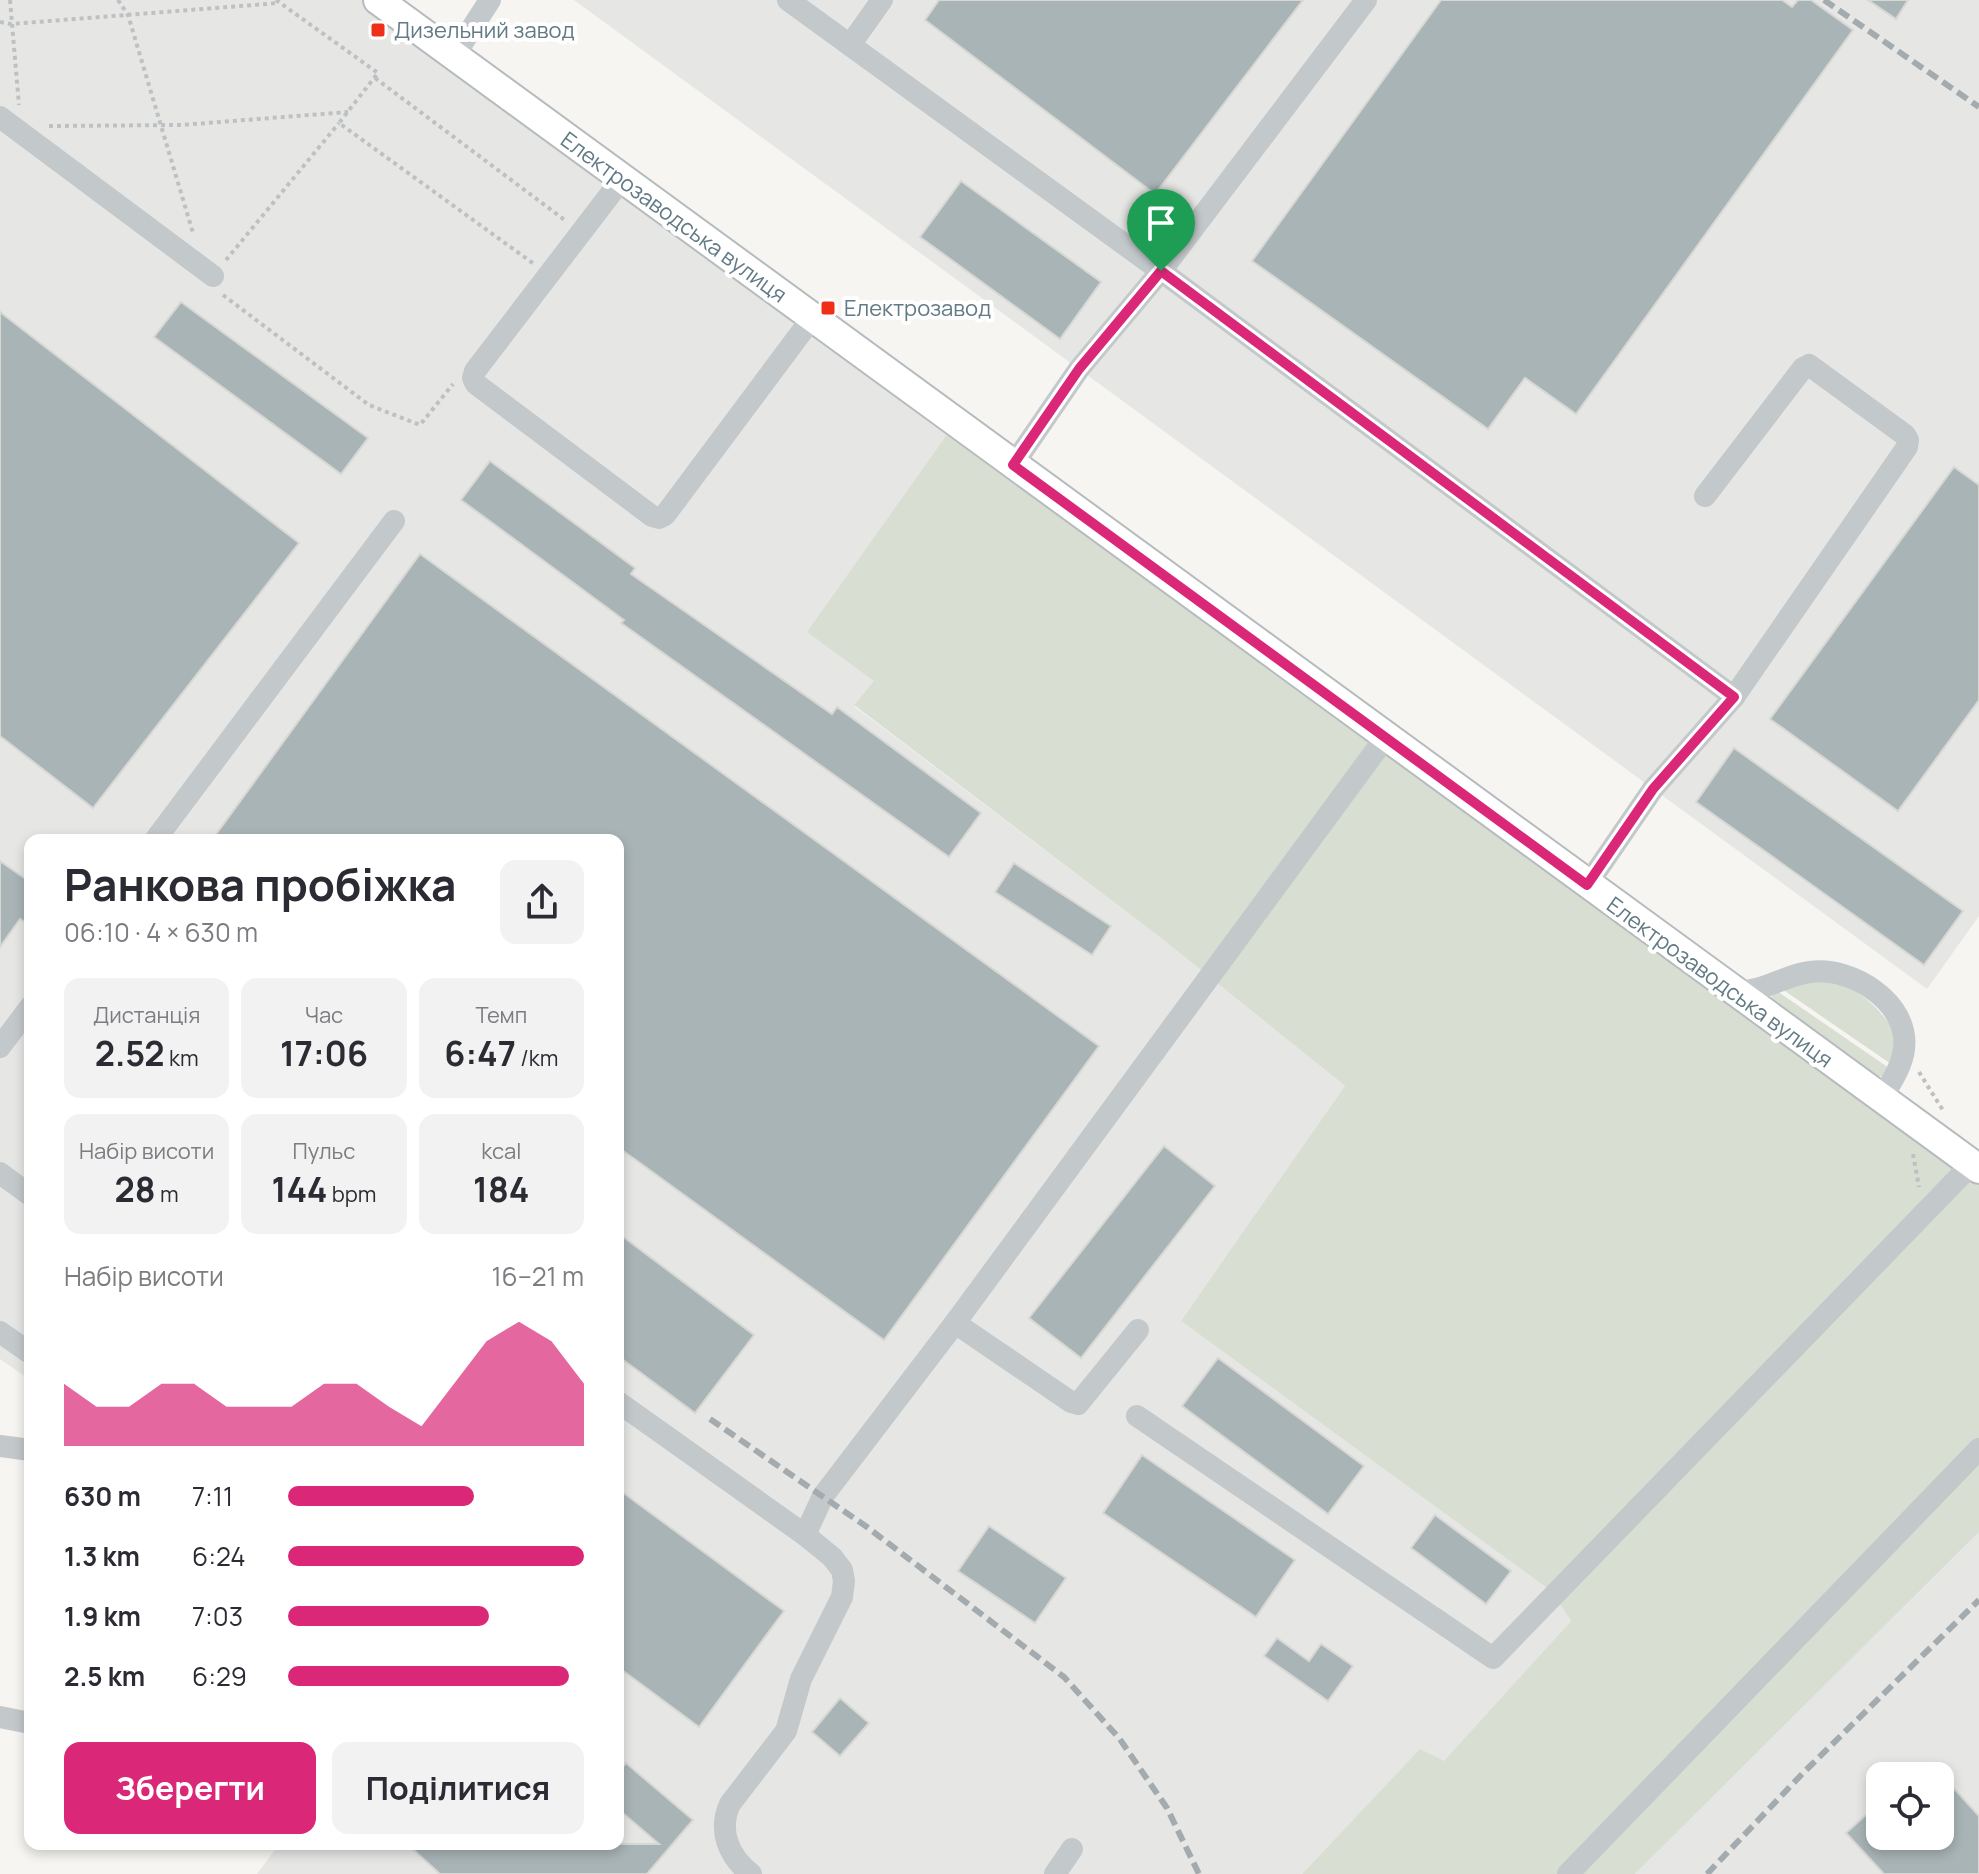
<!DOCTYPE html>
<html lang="uk">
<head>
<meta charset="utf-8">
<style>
	body { margin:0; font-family:Manrope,sans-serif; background:#f2f2f3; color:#2b2b33; height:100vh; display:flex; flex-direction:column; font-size:30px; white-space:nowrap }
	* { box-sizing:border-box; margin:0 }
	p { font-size:26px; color:#7c7c81 }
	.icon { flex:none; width:44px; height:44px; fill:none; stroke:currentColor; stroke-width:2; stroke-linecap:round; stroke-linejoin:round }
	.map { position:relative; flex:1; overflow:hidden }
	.drawer { position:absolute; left:24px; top:834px; width:600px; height:1016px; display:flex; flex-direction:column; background:#fff; border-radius:16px; box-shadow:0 4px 12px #0003 }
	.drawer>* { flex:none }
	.fabs { position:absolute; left:1866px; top:1762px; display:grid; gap:16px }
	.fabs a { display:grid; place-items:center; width:88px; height:88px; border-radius:16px; background:#fff; box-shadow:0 4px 12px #0003; font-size:40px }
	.pin { position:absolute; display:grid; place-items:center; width:68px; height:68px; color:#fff; margin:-82px -34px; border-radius:50% 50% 50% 0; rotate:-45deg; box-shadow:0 0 8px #0007 }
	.pin .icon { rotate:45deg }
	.round { display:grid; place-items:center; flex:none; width:84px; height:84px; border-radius:16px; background:#f2f2f3 }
	.head { display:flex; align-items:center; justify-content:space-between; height:136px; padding:0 40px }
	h1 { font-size:44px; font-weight:700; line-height:60px }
	.metrics { display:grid; grid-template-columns:repeat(3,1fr); gap:12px; height:136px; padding:8px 40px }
	.metrics div { display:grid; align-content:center; border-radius:16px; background:#f2f2f3; text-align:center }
	.metrics b { font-size:34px; font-weight:700 }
	.metrics small { font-size:22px; font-weight:400 }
	.metrics p { font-size:22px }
	.chart { height:224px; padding:16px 40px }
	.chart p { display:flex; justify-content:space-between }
	.chart svg { width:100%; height:144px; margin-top:8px; fill:#db2777; opacity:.7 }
	.button { display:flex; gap:16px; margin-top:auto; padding:16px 40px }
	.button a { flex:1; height:92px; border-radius:16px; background:#db2777; color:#fff; font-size:32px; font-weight:700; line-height:92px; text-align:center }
	.button a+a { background:#f2f2f3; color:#2b2b33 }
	ul { padding:0 40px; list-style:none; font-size:26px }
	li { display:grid; grid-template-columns:128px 96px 1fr; align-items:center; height:60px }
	li i { height:20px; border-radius:10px; background:#db2777 }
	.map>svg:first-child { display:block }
	.built { fill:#e6e7e5; fill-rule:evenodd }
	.green { fill:#d8ded2 }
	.building { fill:#a9b4b7; stroke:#d7d7d4; stroke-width:2 }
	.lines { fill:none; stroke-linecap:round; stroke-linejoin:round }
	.major-casing { stroke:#b6bbbe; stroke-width:32 }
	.path { stroke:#bec1c3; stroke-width:4; stroke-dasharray:4 4; stroke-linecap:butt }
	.minor { stroke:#c3c8ca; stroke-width:22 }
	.major { stroke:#fff; stroke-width:28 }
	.rail { stroke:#a3abaf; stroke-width:6; stroke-dasharray:12 6; stroke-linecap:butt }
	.route-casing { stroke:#fff; stroke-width:16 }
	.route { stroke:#db2777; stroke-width:10 }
	.poi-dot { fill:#ef2f18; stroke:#fff; stroke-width:3 }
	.labels { text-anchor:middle; stroke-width:8; stroke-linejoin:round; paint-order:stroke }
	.poi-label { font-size:22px; fill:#627a85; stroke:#fff; text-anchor:start }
	.street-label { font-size:22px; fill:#627a85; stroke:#fff }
</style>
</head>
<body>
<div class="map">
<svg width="1979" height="1874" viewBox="0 0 1979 1874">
	<rect width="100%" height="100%" fill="#f6f5f2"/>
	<g class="built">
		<polygon points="0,0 378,0 955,423 808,632 875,681 854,706 1161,938 1346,1087 1181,1321 1551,1591 1571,1621 1444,1762 1420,1750 1302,1874 257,1874 279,1844 618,1844 618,840 30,840 30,1380 0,1359"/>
		<polygon points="574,0 1979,0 1979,916 1927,989"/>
		<path d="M 1979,1532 L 1979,1874 L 1635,1874 ZM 1880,1776 L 1940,1776 L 1940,1836 L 1880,1836 Z"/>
	</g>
	<g class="green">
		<polygon points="955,423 1979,1169 1979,1532 1635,1874 1302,1874 1420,1749 1444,1761 1571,1621 1551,1591 1181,1321 1345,1086 1161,938 854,705 874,681 807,632"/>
		<path d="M 1814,977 C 1858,986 1873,1001 1898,1035 L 1891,1064 L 1782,989 Z"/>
		<polygon points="1777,991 1889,1068 1883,1076 1877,1077 1768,1000"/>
	</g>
	<g class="building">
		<polygon points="939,0 1303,0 1155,194 925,20"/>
		<polygon points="1441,0 1782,0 1792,7 1798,0 1811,0 1853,30 1576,414 1525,378 1488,429 1252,261"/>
		<polygon points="1868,0 1908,0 1896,19"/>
		<polygon points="961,181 1101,282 1060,339 920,237"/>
		<polygon points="181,302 368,438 341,474 154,337"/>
		<polygon points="0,312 299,543 93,808 0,736"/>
		<polygon points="490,461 635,568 631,574 832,714 837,707 981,813 949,857 621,623 624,620 461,500"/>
		<polygon points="1954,467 1979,485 1979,700 1898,811 1770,719"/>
		<polygon points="420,554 1099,1046 884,1340 618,1147 618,840 212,840"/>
		<polygon points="1734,748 1963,911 1924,965 1696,802"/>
		<polygon points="0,861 30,882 30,925 20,919 0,947"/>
		<polygon points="1014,863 1111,926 1092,955 995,892"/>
		<polygon points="1164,1146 1215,1186 1081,1358 1029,1318"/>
		<polygon points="618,1233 754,1335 695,1413 618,1356"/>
		<polygon points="1218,1358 1364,1466 1328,1514 1182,1406"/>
		<polygon points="1142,1455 1295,1560 1256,1617 1103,1513"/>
		<polygon points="618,1489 784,1611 699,1727 618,1667"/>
		<polygon points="1435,1515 1511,1571 1486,1604 1411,1548"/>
		<polygon points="989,1526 1066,1578 1035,1623 958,1571"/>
		<polygon points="1277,1638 1309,1661 1321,1644 1353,1666 1328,1701 1264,1656"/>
		<polygon points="840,1698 869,1723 840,1756 812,1732"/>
		<polygon points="626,1763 693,1820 647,1874 440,1874 407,1844 659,1844 618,1809 618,1772"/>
		<polygon points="1940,1773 1979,1816 1979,1874 1884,1874 1846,1833 1880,1802 1880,1836 1940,1836"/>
	</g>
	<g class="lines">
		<g class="major-casing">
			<polyline id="major" points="378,0 1979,1169"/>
		</g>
		<g class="path">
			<polyline points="10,0 19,105"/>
			<polyline points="118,0 128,15 193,233"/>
			<polyline points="276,0 378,73 339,123 534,264"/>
			<polyline points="0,22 11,24 279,3"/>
			<polyline points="375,78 566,221"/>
			<polyline points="49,126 181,125 348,112"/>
			<polyline points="226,260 339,123"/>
			<polyline points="223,295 369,405 420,425 453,384"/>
			<polyline points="1919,1072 1944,1112"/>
			<polyline points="1913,1154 1919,1187"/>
		</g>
		<g class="minor">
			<polyline points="788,0 1161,271 1734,697"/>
			<polyline points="850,45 882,0"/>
			<polyline points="454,56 490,0"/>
			<polyline points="0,117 213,276"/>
			<polyline points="622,179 475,371 473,378 476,384 652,516 659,518 665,515 812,318"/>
			<polyline points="1013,465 1079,369 1161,271 1366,0"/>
			<polyline points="155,840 394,521"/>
			<polyline points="1587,885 1653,789 1734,697 1907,447 1908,440 1905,435 1809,365 1803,368 1705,496"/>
			<path d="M 1733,991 C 1762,994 1783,975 1810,972 C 1852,966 1910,1003 1904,1049 C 1902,1067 1890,1084 1881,1099"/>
			<polyline points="0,1047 30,1007"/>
			<polyline points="0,1173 30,1195"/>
			<polyline points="955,1323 1071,1402 1078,1404 1138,1330"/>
			<polyline points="0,1332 30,1353"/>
			<polyline points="618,1402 805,1535 823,1496 955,1323 1385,738"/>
			<polyline points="1137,1416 1493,1658 1972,1164"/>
			<polyline points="0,1446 30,1450"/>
			<polyline points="0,1717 30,1723"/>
			<path d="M 751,1874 C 728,1856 718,1830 730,1804 L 786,1731 L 801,1679 L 842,1597 L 844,1581 L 842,1570 L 832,1557 L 805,1535"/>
			<polyline points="1055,1874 1072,1849"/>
			<polyline points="1568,1874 1979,1449"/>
		</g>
		<use href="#major" class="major"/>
		<g class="rail">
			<polyline points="1824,0 1979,107"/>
			<polyline points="710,1419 867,1527 1064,1677 1119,1738 1167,1808 1199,1874"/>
			<polyline points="1707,1874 1803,1773 1979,1600"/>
		</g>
	</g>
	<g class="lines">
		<g class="route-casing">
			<polygon id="route" points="1161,271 1734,697 1653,789 1587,885 1013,465 1079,369"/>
		</g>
		<use href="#route" class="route"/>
	</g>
	<g class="poi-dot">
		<rect x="370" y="22" width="16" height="16" rx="4"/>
		<rect x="820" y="300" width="16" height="16" rx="4"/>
	</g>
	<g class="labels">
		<g class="poi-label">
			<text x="394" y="38">Дизельний завод</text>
			<text x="844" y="316">Електрозавод</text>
		</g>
		<g class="street-label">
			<text transform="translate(674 217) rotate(36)" y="8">Електрозаводська вулиця</text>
			<text transform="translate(1720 982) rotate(36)" y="8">Електрозаводська вулиця</text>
		</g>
	</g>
</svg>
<div class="fabs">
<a><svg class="icon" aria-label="locate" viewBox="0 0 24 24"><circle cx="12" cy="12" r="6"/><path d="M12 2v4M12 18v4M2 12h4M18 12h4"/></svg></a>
</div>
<div class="pin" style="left:1161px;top:271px;background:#1e9e55"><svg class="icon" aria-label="arrive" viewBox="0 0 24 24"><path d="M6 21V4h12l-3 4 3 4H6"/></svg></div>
<section class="drawer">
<div class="head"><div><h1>Ранкова пробіжка</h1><p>06:10 · 4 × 630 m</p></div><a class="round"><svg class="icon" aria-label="share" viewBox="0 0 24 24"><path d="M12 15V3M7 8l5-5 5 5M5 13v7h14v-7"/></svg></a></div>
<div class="metrics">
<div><p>Дистанція</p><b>2.52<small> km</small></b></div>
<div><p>Час</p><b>17:06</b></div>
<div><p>Темп</p><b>6:47<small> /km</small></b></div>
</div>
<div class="metrics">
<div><p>Набір висоти</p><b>28<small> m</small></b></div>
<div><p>Пульс</p><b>144<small> bpm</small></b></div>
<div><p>kcal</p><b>184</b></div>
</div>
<div class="chart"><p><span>Набір висоти</span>16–21 m</p>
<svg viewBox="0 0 160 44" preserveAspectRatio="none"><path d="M0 44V25L10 32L20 32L30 25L40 25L50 32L60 32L70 32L80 25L90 25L100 32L110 38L120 25L130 12L140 6L150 12L160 25V44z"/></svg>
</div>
<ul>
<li><b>630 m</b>7:11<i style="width:63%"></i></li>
<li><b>1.3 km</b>6:24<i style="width:100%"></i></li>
<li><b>1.9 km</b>7:03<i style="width:68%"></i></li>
<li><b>2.5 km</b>6:29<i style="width:95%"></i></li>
</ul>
<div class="button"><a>Зберегти</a><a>Поділитися</a></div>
</section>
</div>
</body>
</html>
